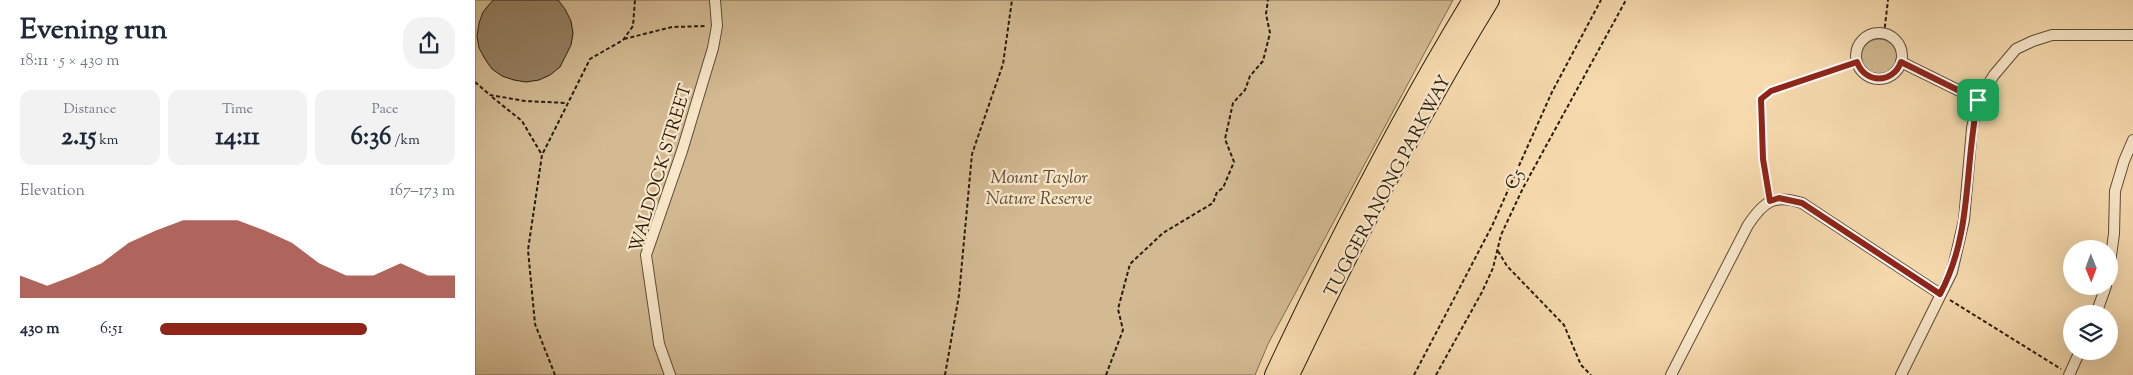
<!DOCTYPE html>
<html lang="en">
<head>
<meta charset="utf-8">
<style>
	body { margin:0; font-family:"Sorts Mill Goudy",serif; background:#f2f2f3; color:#1f2937; height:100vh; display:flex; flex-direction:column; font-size:19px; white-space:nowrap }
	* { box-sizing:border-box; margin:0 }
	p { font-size:16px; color:#747a83 }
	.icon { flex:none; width:28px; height:28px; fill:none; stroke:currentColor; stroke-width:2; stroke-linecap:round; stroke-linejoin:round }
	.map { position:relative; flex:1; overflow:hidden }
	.panel { display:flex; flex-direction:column; background:#fff; width:475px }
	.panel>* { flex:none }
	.needle { width:32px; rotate:179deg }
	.fabs { position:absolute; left:1588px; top:240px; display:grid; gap:10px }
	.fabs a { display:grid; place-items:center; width:55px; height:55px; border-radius:50%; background:#fff; box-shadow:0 5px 20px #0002; font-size:25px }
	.pin { position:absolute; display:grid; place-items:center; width:42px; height:42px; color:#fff; margin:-21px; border-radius:10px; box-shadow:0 2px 8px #0006 }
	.round { display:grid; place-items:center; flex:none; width:52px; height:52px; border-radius:20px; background:#f2f2f3 }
	.head { display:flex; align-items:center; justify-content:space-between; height:85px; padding:0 20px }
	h1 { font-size:28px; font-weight:800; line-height:38px }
	.stats { display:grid; grid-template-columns:repeat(3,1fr); gap:8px; height:85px; padding:5px 20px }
	.stats div { display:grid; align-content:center; border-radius:12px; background:#f2f2f3; text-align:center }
	.stats b { font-size:25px; font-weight:800 }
	.stats small { font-size:14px; font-weight:400 }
	.stats p { font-size:14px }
	.chart { height:140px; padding:10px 20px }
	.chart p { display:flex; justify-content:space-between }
	.chart svg { width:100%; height:90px; margin-top:5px; fill:#8f2418; opacity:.7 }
	ul { padding:0 20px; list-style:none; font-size:16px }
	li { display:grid; grid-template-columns:80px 60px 1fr; align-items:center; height:38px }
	li i { height:12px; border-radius:6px; background:#8f2418 }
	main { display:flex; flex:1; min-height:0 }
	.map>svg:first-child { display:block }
	.green { fill:#d3ba93; stroke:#7e6c51 }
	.building { fill:#947f62; stroke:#291d0f }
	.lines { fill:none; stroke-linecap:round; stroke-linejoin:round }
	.minor-casing { stroke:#5c4c37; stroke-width:12 }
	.motorway-casing { stroke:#291d0f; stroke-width:20 }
	.path { stroke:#291d0f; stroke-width:2; stroke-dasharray:4 2.5; stroke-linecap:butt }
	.minor { stroke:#f9e7ca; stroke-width:10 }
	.motorway { stroke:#f6daae; stroke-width:18 }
	.route-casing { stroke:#fff; stroke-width:10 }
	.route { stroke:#8f2418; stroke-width:6 }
	.labels { text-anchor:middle; stroke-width:4.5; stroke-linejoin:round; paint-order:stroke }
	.street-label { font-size:18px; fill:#291d0f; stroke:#f9e7ca }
	.park-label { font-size:18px; font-style:italic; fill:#5c4c37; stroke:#f9e7ca }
</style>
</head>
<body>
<main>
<section class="panel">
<div class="head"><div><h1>Evening run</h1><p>18:11 · 5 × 430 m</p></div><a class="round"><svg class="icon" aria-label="share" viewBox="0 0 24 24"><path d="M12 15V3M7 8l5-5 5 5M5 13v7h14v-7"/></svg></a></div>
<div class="stats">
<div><p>Distance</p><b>2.15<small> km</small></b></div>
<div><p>Time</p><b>14:11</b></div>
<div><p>Pace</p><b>6:36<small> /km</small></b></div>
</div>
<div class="chart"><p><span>Elevation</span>167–173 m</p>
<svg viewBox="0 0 160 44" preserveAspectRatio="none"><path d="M0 44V33L10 38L20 33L30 27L40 17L50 11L60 6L70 6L80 6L90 11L100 17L110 27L120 33L130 33L140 27L150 33L160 33V44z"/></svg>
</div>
<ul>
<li><b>430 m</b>6:51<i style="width:70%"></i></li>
</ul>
</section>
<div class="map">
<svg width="1658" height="375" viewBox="0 0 1658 375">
	<rect width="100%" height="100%" fill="#f6daae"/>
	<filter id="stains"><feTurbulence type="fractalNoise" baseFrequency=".004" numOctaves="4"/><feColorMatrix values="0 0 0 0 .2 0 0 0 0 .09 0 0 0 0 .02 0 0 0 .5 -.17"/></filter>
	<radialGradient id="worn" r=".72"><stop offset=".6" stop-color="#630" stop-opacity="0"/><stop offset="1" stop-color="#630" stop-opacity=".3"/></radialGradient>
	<g class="green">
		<polygon points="0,0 978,0 793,344 780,375 0,375"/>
		<circle cx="1404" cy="57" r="18"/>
	</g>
	<polygon class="building" points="18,0 83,0 90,9 96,21 98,33 96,45 85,67 75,75 64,80 51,82 39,80 27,76 17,69 10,59 4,48 2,36 4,23 8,12"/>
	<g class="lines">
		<g class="minor-casing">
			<g id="minor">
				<circle cx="1404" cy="56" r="23"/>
				<polyline points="1426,62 1503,100"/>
				<polyline points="1634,270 1639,234 1640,191 1649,161 1658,140"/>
				<polyline points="1621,314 1631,286"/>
				<polyline points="195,375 184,344 171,255 207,151 238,48 242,26 240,0"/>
				<path d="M 1196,375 L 1273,225 C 1289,201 1299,194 1327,203 L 1465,294"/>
				<polyline points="1426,375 1477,272 1489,220 1497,128 1503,100 1519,75 1541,49 1558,41 1577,35 1658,35"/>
				<polyline points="1594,375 1605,351"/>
			</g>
		</g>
		<g class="motorway-casing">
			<g id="motorway">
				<path d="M 799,375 C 859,247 923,121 997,0"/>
				<path d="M 815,375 C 876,247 941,121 1015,0"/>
			</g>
		</g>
		<g class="path">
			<polyline points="1409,34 1413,0"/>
			<polyline points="149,39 197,27 232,26"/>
			<polyline points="0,82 15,95 50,101 92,103"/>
			<polyline points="17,97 47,121 67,155"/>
			<polyline points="1293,191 1288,159 1286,99 1296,91 1382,62"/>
			<polyline points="1023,251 1032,266 1089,325 1106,365 1116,375"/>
			<polyline points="1475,300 1586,369"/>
			<polyline points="80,375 60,324 53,250 67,155 115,59 148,40 158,26 160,0"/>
			<polyline points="470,375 484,295 497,154 528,64 537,0"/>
			<polyline points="631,375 648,330 643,309 655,264 688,233 738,203 742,192 748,188 759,162 750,139 758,103 770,90 775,76 788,61 795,33 791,14 793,0"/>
			<polyline points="939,375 1017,226 1077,92 1126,0"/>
			<polyline points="961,375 1007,292 1018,268 1026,235 1048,188 1151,0"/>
		</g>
		<use href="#minor" class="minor"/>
		<use href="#motorway" class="motorway"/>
	</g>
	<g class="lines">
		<g class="route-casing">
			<path id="route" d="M 1382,62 C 1390,84 1418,84 1426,62 L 1503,100 C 1489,166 1498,233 1465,294 L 1327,203 L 1304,198 L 1295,201 L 1288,159 L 1286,99 L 1296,91 Z"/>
		</g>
		<use href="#route" class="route"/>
	</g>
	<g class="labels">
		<g class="street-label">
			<text transform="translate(185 168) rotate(-73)" y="6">WALDOCK STREET</text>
			<text transform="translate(1039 179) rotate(-63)" y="6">C5</text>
			<text transform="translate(912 186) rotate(-62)" y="6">TUGGERANONG PARKWAY</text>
		</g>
		<g class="park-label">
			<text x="564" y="183">Mount Taylor<tspan x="564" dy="21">Nature Reserve</tspan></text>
		</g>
	</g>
	<rect width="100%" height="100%" filter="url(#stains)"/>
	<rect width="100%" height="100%" fill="url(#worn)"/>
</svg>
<div class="fabs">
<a><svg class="needle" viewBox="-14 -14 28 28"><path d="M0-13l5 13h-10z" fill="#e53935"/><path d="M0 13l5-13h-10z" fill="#747a83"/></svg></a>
<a><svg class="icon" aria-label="layers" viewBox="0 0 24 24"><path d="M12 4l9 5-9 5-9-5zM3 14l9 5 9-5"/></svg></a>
</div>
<div class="pin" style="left:1503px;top:100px;background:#1e9e55"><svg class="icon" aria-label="arrive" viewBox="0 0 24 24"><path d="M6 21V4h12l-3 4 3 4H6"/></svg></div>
</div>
</main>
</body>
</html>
